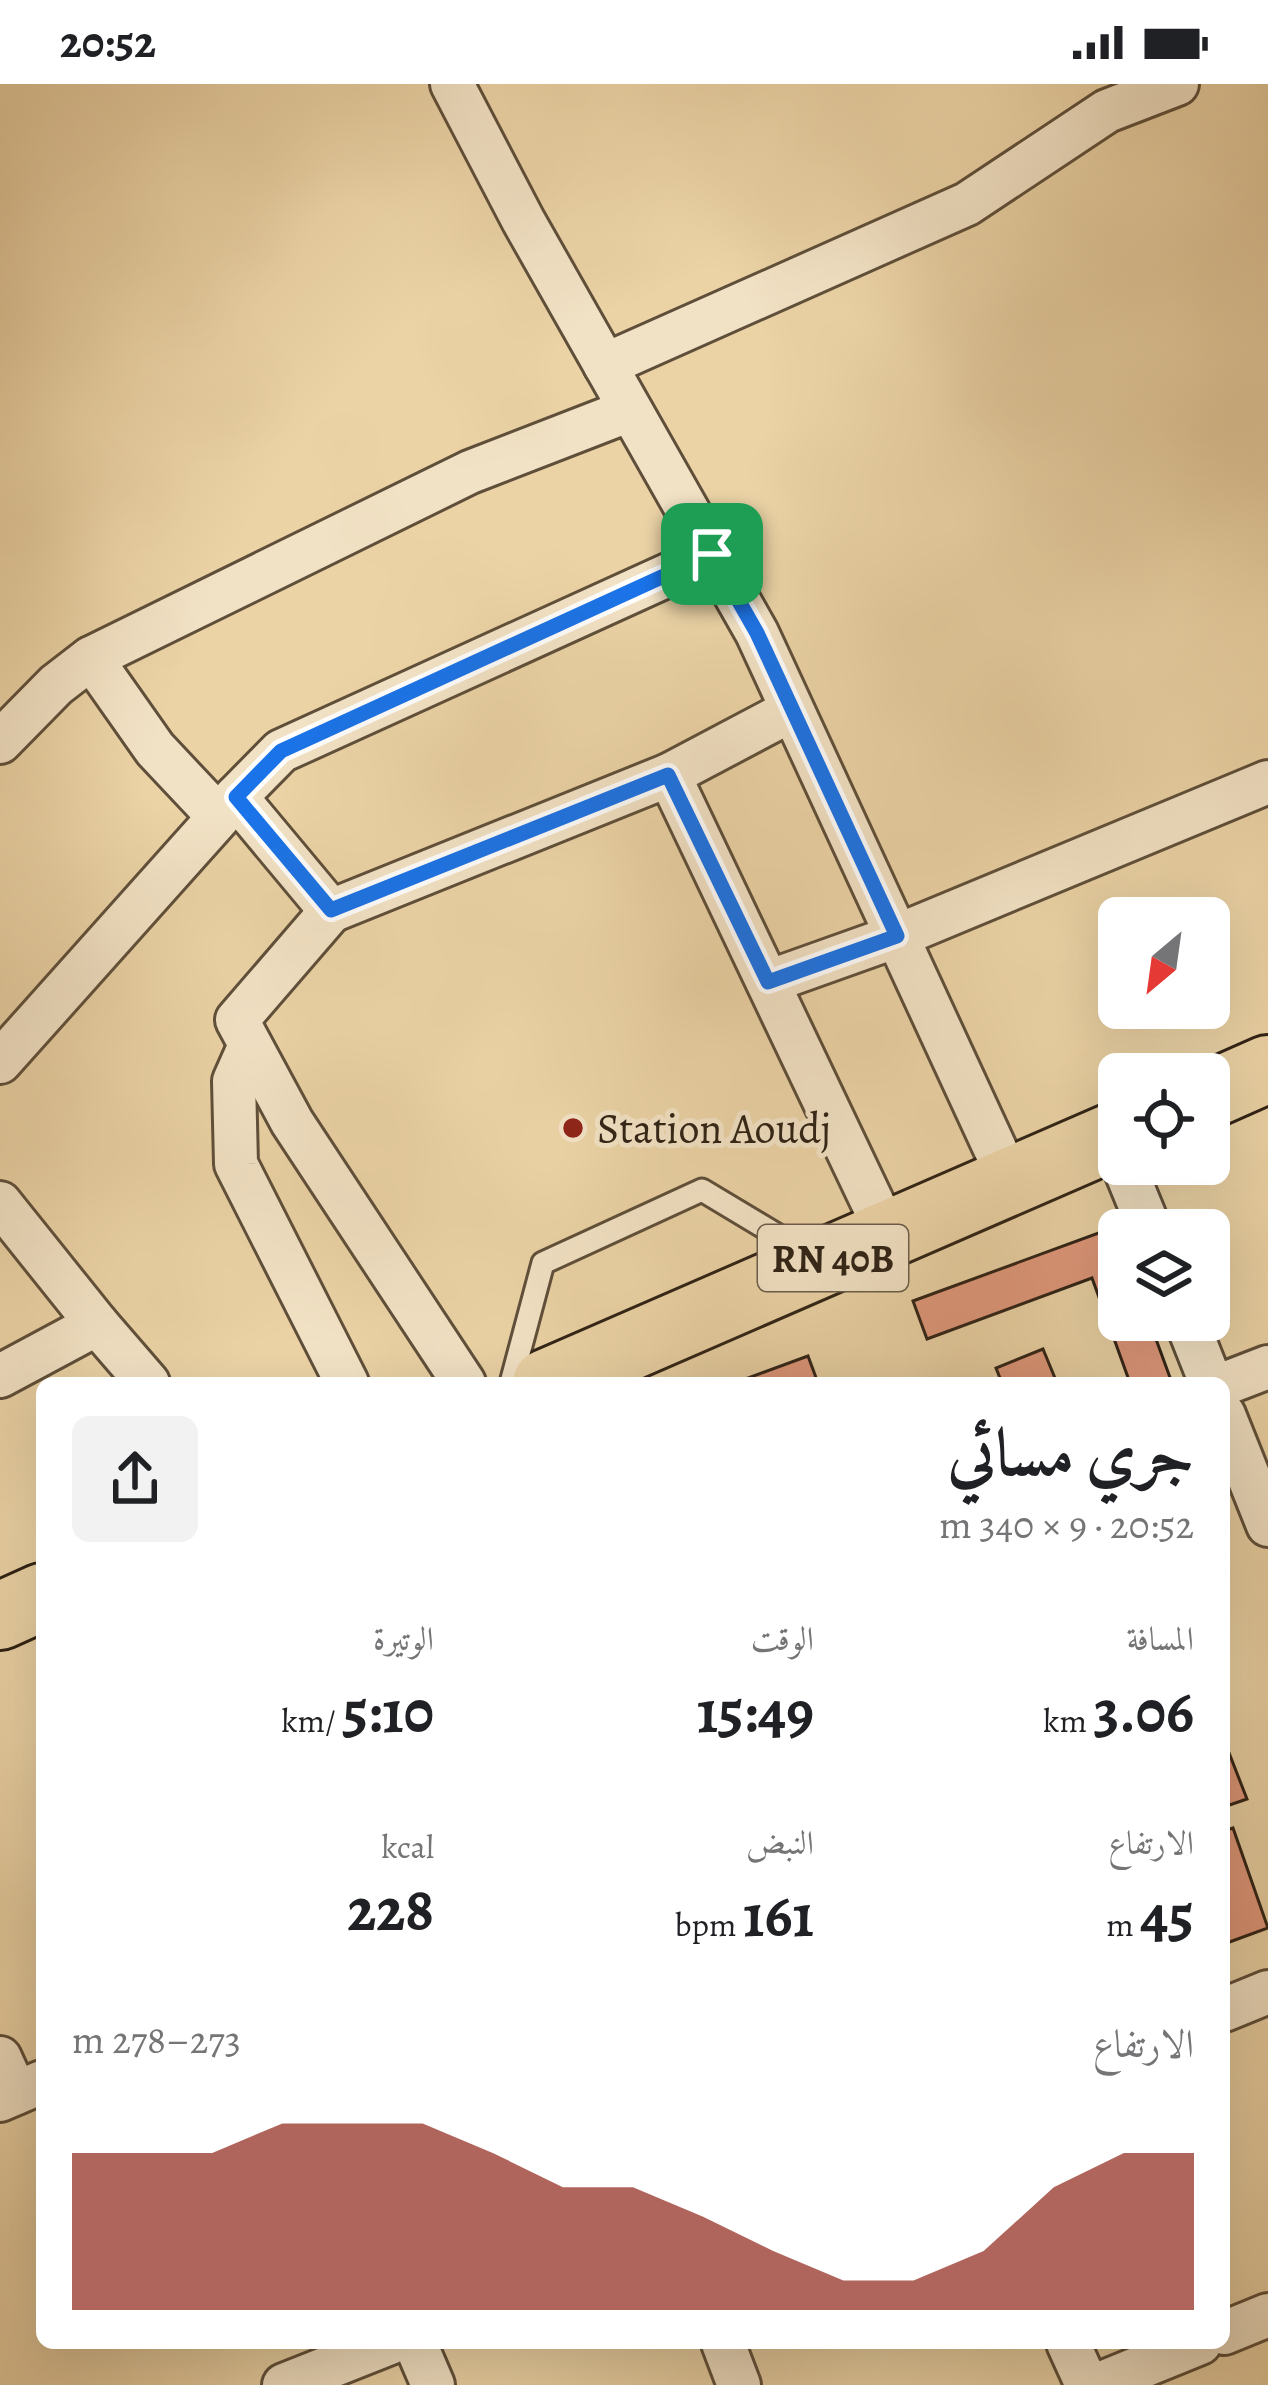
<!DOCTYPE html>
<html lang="ar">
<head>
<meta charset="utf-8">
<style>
	body { margin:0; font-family:Alegreya,Amiri,serif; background:#f2f2f2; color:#202124; direction:rtl; height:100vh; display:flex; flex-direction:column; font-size:45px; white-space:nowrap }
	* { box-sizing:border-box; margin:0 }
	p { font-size:39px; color:#757577 }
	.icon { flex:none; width:66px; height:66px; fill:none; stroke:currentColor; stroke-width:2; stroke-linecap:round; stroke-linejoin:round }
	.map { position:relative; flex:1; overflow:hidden; direction:ltr }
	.side { position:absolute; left:36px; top:1293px; width:1194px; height:972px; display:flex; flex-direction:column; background:#fff; border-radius:18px; box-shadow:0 12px 48px #0002; direction:rtl }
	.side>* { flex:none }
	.needle { width:78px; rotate:209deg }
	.fabs { position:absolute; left:1098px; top:813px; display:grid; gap:24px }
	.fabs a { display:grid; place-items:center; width:132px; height:132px; border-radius:18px; background:#fff; box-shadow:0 12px 48px #0002; font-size:60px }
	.pin { position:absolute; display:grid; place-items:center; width:102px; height:102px; color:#fff; margin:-51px; border-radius:24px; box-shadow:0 6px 18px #0006 }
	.round { display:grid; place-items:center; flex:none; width:126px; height:126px; border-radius:18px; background:#f2f2f2 }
	.head { display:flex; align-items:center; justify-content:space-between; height:204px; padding:0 36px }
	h1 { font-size:66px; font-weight:700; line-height:90px }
	.stats { display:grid; grid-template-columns:repeat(3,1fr); gap:18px; height:204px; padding:12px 36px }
	.stats div { display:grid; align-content:center }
	.stats b { font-size:60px; font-weight:700 }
	.stats small { font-size:33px; font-weight:400 }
	.stats p { font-size:33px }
	.chart { height:336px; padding:24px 36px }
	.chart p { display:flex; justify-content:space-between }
	.chart svg { width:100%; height:216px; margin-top:12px; fill:#8f2418; opacity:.7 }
	.status { display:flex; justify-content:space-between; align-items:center; height:84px; padding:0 60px; background:#fff; direction:ltr }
	.status svg { height:33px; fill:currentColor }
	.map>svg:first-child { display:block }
	.building { fill:#e0987b; stroke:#302316; stroke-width:3 }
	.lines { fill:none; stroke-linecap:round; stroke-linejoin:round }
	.lane-casing { stroke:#5f4f3a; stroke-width:27 }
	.street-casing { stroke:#5f4f3a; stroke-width:48 }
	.primary-casing { stroke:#302316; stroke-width:72 }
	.lane { stroke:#f2e2c5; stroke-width:21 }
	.street { stroke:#f2e2c5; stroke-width:42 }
	.primary { stroke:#ebd3a6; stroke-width:66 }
	.route-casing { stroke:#fff; stroke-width:24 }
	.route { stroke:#1a73e8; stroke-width:15 }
	.poi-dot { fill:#8f2418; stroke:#f2e2c5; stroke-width:4.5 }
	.labels { text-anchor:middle; stroke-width:10; stroke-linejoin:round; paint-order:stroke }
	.shield { fill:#f2e2c5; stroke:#6a5c4a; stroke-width:3 }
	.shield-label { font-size:39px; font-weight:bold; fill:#302316 }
	.poi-label { font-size:42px; fill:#302316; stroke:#f2e2c5; text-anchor:start }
</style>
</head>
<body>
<div class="status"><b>20:52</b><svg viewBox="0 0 49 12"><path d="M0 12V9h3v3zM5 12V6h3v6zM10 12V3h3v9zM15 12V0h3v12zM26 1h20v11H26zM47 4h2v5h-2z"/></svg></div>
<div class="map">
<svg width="1268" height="2301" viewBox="0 0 1268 2301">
	<rect width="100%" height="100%" fill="#ebd3a6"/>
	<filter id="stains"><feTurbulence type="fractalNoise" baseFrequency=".00167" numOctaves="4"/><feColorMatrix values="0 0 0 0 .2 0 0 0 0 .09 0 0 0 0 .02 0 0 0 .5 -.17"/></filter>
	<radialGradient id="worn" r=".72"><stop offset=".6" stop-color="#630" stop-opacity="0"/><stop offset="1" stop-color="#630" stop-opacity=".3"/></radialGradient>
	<g class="building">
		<polygon points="1115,1143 1119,1154 1119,1236 1149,1236 1172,1299 1130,1299 1092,1194 927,1255 913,1217"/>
		<polygon points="1043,1265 1057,1299 1002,1299 996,1284"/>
		<polygon points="808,1272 818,1299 737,1299 737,1298"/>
		<polygon points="1224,1656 1247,1715 1224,1723"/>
		<polygon points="1233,1744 1268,1844 1224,1860 1224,1747"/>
	</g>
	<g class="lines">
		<g class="lane-casing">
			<polyline id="lane" points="511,1299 543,1179 702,1106 812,1172"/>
		</g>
		<g class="street-casing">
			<g id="street">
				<polyline points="452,0 523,136 757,549 1010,1097"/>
				<polyline points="605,281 967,120 1107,27 1177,0"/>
				<polyline points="91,574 470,388 630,326"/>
				<polyline points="0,658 56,601 91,574 155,665 219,733 0,978"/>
				<polyline points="669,691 888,1151"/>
				<polyline points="236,713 331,827 669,691 792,626"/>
				<polyline points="218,731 281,667 712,471"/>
				<polyline points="331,827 237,936 292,1038 464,1299"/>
				<polyline points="768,898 897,852 1268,698"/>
				<polyline points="250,961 234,997 236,1080 347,1299"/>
				<polyline points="1123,1080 1150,1146"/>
				<polyline points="0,1119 97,1240 0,1292"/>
				<polyline points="1186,1236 1211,1299"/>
				<polyline points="97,1240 148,1299"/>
				<polyline points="1224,1300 1268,1283"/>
				<polyline points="1224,1331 1268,1441"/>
				<polyline points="1224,1926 1268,1908"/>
				<polyline points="0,1974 16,2009"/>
				<polyline points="0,2016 42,1998"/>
				<polyline points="1224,2249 1268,2231"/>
				<polyline points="415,2259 433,2301"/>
				<polyline points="723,2259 739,2301"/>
				<polyline points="1068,2259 1087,2301"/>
				<polyline points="284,2301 390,2259"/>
				<polyline points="1097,2301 1200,2259"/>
			</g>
		</g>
		<g class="primary-casing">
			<g id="primary">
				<polyline points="1209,1011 1268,985"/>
				<polyline points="546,1299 1119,1050"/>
				<polyline points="0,1532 42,1513"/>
			</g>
		</g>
		<use href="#lane" class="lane"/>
		<use href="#street" class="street"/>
		<use href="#primary" class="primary"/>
	</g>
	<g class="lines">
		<g class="route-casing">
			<polygon id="route" points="712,470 757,549 897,852 768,898 668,691 331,826 236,713 281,667"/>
		</g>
		<use href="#route" class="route"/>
	</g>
	<circle class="poi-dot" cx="573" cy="1044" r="12"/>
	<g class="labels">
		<rect class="shield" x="758" y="1141" width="150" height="66" rx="9"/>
		<g class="shield-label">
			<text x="833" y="1188">RN 40B</text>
		</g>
		<g class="poi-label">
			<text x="597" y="1059">Station Aoudj</text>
		</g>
	</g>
	<rect width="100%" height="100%" filter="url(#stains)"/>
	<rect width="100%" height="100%" fill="url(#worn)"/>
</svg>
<div class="fabs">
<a><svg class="needle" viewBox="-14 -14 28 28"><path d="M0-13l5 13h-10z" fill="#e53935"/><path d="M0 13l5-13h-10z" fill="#757577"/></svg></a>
<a><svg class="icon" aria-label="locate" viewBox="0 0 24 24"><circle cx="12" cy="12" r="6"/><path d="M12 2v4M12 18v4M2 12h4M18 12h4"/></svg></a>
<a><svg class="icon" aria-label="layers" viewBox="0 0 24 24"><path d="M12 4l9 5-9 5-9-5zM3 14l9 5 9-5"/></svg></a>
</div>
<div class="pin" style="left:712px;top:470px;background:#1e9e55"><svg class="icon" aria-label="arrive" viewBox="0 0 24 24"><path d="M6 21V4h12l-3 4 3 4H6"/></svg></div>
<section class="side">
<div class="head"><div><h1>جري مسائي</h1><p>20:52 · 9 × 340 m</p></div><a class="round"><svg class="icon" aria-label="share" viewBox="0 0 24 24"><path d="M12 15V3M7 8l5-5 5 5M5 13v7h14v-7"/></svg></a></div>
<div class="stats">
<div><p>المسافة</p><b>3.06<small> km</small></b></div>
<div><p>الوقت</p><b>15:49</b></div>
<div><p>الوتيرة</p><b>5:10<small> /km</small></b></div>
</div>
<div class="stats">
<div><p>الارتفاع</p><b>45<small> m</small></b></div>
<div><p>النبض</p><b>161<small> bpm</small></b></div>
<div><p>kcal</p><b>228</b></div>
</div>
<div class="chart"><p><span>الارتفاع</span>273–278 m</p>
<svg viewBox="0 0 160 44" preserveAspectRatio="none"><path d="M0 44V12L10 12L20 12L30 6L40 6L50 6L60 12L70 19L80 19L90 25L100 32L110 38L120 38L130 32L140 19L150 12L160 12V44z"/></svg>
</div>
</section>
</div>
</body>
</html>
